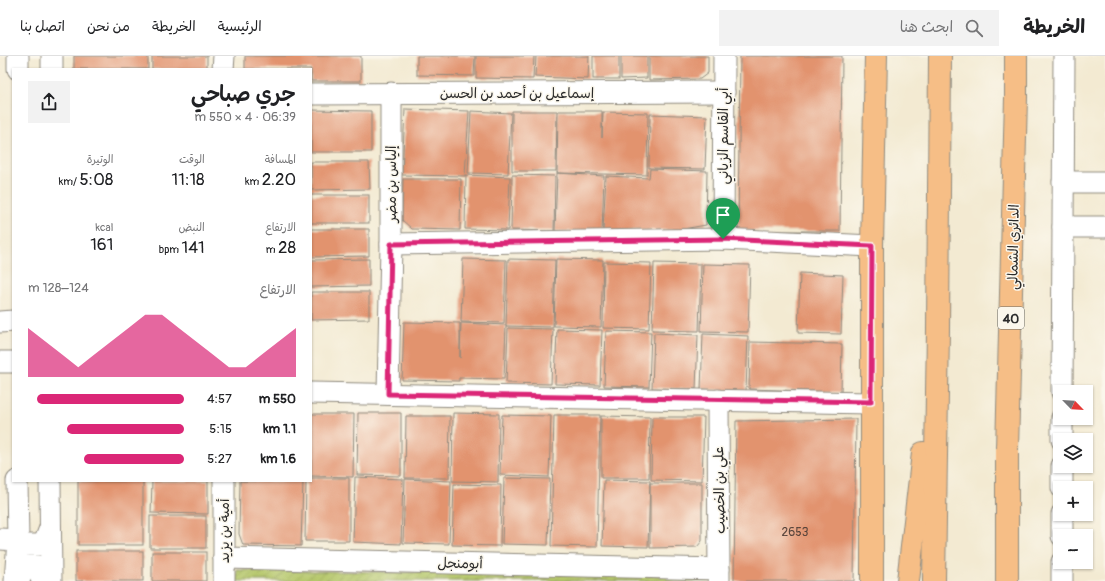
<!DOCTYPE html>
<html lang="ar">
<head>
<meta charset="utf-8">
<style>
	body { margin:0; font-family:Pangolin,"Playpen Sans Arabic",sans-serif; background:#f2f2f2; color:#202124; direction:rtl; height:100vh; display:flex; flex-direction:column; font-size:15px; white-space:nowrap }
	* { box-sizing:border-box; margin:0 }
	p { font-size:13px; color:#757577 }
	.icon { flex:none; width:22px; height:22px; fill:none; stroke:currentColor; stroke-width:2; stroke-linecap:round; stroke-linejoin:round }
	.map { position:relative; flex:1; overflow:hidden; direction:ltr }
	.sheet { position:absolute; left:12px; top:12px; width:300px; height:414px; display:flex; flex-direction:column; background:#fff; border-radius:0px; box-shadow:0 1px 3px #0004; direction:rtl }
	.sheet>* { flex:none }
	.needle { width:26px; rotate:115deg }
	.fabs { position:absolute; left:1053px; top:329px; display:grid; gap:8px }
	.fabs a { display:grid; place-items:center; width:40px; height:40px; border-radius:0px; background:#fff; box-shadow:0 1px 3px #0004; font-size:20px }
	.pin { position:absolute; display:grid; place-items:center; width:34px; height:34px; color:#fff; margin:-41px -17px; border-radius:50% 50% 50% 0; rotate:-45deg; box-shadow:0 0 4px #0007 }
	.pin .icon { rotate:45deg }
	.round { display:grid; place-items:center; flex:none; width:42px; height:42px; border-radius:0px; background:#f2f2f2 }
	.headline { display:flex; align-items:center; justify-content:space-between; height:68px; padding:0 16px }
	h1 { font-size:22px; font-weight:600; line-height:30px }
	.figures { display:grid; grid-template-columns:repeat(3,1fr); gap:6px; height:68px; padding:4px 16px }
	.figures div { display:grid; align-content:center }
	.figures b { font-size:17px; font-weight:600 }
	.figures small { font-size:11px; font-weight:400 }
	.figures p { font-size:11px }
	.chart { height:112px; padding:8px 16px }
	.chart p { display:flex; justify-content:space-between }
	.chart svg { width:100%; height:72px; margin-top:4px; fill:#db2777; opacity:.7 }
	ul { padding:0 16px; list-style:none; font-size:13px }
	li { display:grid; grid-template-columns:64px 48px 1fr; align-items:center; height:30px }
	li i { height:10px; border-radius:5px; background:#db2777 }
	header { display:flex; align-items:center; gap:24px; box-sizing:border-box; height:56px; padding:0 20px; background:#fff; border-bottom:1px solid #e0e0e0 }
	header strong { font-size:19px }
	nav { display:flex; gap:22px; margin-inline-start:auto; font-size:14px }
	.search { width:280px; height:36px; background:#f2f2f2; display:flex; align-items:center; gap:10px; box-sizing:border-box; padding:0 14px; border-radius:0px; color:#757577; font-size:15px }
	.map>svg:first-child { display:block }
	.garden { fill:url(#garden-furrows); stroke:#70794b }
	.building { fill:#e2936e }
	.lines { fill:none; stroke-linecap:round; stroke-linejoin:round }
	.minor-casing { stroke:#8f8a7e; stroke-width:23 }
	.major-casing { stroke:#8f8a7e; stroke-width:24 }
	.highway-casing { stroke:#8f8a7e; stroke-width:24 }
	.minor { stroke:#fff; stroke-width:21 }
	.major { stroke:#f6be86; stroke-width:22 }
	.highway { stroke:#f6be86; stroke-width:22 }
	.route-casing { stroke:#fff; stroke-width:8 }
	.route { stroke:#db2777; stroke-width:5 }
	.labels { text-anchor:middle; stroke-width:3; stroke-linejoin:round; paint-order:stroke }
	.number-label { font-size:12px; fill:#59453c }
	.shield { fill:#fbf7ec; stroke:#696865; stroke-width:1 }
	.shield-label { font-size:13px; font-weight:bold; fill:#2b2b2b }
	.street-label { font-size:14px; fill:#2b2b2b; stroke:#fbf7ec }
</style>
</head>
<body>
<header>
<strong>الخريطة</strong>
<div class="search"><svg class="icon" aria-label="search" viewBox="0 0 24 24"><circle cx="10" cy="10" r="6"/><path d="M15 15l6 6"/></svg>ابحث هنا</div>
<nav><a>الرئيسية</a><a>الخريطة</a><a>من نحن</a><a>اتصل بنا</a></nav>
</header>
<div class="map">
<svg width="1105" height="525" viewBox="0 0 1105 525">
	<defs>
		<pattern id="garden-furrows" width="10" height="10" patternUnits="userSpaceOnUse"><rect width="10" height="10" fill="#b5c76b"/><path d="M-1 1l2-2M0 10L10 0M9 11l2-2" fill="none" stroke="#9cab5d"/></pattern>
	</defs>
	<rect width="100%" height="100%" fill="#fbf7ec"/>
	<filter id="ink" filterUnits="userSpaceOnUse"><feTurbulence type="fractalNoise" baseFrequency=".025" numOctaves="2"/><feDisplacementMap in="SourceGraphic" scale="8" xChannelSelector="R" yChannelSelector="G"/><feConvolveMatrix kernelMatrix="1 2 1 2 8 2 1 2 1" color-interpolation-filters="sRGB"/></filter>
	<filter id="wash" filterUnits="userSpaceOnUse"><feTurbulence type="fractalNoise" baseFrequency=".012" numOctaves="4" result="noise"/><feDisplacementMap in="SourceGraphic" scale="16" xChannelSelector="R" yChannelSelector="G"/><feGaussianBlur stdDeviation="0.9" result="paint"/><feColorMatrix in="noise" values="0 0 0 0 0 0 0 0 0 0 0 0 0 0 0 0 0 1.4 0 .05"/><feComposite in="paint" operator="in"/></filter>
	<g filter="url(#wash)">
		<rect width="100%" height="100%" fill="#f3ead2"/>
		<polygon class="garden" points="237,514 713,520 713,525 237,525"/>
		<g id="blocks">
			<g class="building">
				<rect x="74" y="0" width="74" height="13"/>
				<rect x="152" y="0" width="55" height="13"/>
				<polygon points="245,0 361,0 361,25 311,25 311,13 245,13"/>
				<polygon points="417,0 475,0 474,20 417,19"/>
				<polygon points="476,0 534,0 533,23 476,22"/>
				<polygon points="536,0 589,0 588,23 535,21"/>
				<rect x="593" y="0" width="26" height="23"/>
				<polygon points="621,0 647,0 647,22 621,23"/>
				<polygon points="649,0 708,0 708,17 700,23 649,24"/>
				<polygon points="740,0 842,0 840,175 738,175"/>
				<polygon points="405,53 469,55 465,120 402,119"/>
				<polygon points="311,54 371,55 371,96 311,96"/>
				<polygon points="471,55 511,57 508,118 468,117"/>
				<polygon points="512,55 557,55 556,115 512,115"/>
				<polygon points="558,55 602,55 602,82 603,56 648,57 647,119 557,117"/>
				<polygon points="650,58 707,60 705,113 649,112"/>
				<polygon points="311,106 369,106 370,133 311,134"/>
				<polygon points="650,113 707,115 706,169 677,174 603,175 606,120 649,122"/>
				<polygon points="557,117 604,120 602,176 555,175"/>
				<polygon points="466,119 510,121 508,174 465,173"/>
				<polygon points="512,119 555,120 554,175 511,174"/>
				<polygon points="403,123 461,123 460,174 412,173 402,164"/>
				<rect x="311" y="139" width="58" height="28"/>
				<polygon points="311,173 369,173 369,200 311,201"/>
				<polygon points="369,203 369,230 311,231 311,204"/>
				<polygon points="463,203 506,204 504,267 461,266"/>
				<polygon points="508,203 555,204 553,271 506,270"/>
				<polygon points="556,203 603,204 601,271 554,270"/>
				<polygon points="604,206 651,207 649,273 603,272"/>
				<polygon points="654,207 701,208 699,275 652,274"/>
				<polygon points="703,208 750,209 748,276 701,275"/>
				<polygon points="800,217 843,219 841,278 798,277"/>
				<polygon points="311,236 369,236 369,263 311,264"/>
				<polygon points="404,266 460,267 460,302 461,267 506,269 504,323 459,322 459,325 402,324"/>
				<polygon points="508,272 553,273 551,328 506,327"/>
				<polygon points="557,273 602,274 600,329 555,328"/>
				<polygon points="606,275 651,276 649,331 604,330"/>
				<polygon points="654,277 698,279 696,333 652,332"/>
				<polygon points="703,278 748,280 746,335 701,333"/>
				<polygon points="750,286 842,288 841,336 749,333"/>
				<polygon points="358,357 401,357 401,420 357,419"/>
				<polygon points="453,357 499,358 498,426 452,425"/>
				<polygon points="311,358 354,358 353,421 311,420"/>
				<polygon points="502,359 551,360 549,421 500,419"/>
				<polygon points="554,359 600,359 597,491 551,490"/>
				<polygon points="406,360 450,360 449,422 405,422"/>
				<polygon points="601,360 650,361 649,422 601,422"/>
				<polygon points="652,361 704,361 702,425 651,424"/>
				<polygon points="856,363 854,525 734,525 736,365"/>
				<polygon points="355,421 403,423 401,488 353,486"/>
				<polygon points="311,422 349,422 349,485 305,485 306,425 311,425"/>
				<polygon points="504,422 550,423 548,489 502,488"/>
				<polygon points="405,423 451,425 449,488 403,487"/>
				<polygon points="604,424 650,425 648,491 602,490"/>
				<rect x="78" y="425" width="65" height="64"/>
				<polygon points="152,425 208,425 208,458 151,457"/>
				<polygon points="240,425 303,425 301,490 243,489 239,478"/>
				<polygon points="650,427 702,427 702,485 697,491 650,492"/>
				<polygon points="454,428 501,429 500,490 452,489"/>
				<rect x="150" y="460" width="56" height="32"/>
				<rect x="76" y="495" width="67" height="30"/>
				<rect x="152" y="496" width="54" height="29"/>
			</g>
		</g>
	</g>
	<g filter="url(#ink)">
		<use href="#blocks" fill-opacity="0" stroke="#8f8a7e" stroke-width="1"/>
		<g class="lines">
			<g class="minor-casing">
				<g id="minor">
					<polyline points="18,0 18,13"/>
					<polyline points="52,13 52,0"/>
					<polyline points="223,13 224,0"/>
					<polyline points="311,38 724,36"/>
					<polyline points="1063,126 1105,126"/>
					<polyline points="1063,171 1105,171"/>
					<polyline points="723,183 724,0"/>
					<polyline points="391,188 723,183 872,190"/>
					<polyline points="0,266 13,265"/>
					<polyline points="0,306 13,306"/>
					<polyline points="1062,336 1064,0"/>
					<polyline points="311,337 871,347"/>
					<polyline points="388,338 391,188 391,37"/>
					<polyline points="718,344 719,525"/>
					<polyline points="1062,384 1062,362"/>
					<polyline points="50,425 51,525"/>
					<polyline points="224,425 224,525"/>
					<polyline points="1062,432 1062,410"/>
					<polyline points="1062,480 1062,458"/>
					<polyline points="0,483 18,484 25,489 39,489 45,485 50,472"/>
					<polyline points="224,502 719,513"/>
					<polyline points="15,525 18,484 17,425"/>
					<polyline points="19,525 24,510 37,510 42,525"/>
					<polyline points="1062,525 1062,506"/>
				</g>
			</g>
			<g class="major-casing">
				<polyline id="major" points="872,525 872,190 876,0"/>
			</g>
			<g class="highway-casing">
				<g id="highway">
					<polyline points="908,525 923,397"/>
					<polyline points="934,525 938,274 940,0"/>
					<polyline points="1007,525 1007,394 1016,41 1016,0"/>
				</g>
			</g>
			<use href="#minor" class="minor"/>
			<use href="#major" class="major"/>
			<use href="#highway" class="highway"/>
		</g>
	</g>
	<g class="lines" filter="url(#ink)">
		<g class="route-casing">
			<polygon id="route" points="723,183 872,190 871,346 388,338 391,188"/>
		</g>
		<use href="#route" class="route"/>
	</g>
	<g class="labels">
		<g class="number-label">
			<text x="795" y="480">2653</text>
		</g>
		<rect class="shield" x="998" y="251" width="26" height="22" rx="3"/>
		<g class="shield-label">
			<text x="1011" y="267">40</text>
		</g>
		<g class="street-label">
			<text x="517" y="42">إسماعيل بن أحمد بن الحسن</text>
			<text transform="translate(723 80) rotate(-90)" y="5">أبي القاسم الزياني</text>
			<text transform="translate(391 128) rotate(-90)" y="5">إلياس بن مضر</text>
			<text transform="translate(1013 191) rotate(-89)" y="5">الدائري الشمالي</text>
			<text transform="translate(719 434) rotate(-91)" y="5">علي بن الخصيب</text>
			<text transform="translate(224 475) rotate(-90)" y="5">أمية بن يزيد</text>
			<text transform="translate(460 507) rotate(1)" y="5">أبومنجل</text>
		</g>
	</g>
</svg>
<div class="fabs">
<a><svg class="needle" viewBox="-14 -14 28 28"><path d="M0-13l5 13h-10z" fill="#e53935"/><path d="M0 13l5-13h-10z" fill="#757577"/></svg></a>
<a><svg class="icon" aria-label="layers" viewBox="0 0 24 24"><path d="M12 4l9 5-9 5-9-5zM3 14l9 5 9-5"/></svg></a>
<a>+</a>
<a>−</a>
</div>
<div class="pin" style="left:723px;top:183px;background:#1e9e55"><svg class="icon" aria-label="arrive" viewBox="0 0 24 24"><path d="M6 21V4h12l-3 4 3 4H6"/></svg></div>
<section class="sheet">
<div class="headline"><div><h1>جري صباحي</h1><p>06:39 · 4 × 550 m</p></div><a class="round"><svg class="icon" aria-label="share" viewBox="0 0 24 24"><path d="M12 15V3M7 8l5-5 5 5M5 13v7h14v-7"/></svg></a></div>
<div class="figures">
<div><p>المسافة</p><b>2.20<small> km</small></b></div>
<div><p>الوقت</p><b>11:18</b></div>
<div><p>الوتيرة</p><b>5:08<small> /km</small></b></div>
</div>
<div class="figures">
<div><p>الارتفاع</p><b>28<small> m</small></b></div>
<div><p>النبض</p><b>141<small> bpm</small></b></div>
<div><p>kcal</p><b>161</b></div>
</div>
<div class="chart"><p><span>الارتفاع</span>124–128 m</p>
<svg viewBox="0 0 160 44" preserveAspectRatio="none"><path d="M0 44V14L10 22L20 30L30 38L40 30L50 22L60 14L70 6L80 6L90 14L100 22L110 30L120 38L130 38L140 30L150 22L160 14V44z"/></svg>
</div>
<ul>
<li><b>550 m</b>4:57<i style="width:94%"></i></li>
<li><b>1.1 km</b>5:15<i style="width:75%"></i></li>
<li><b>1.6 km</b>5:27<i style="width:64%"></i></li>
</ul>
</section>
</div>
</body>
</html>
